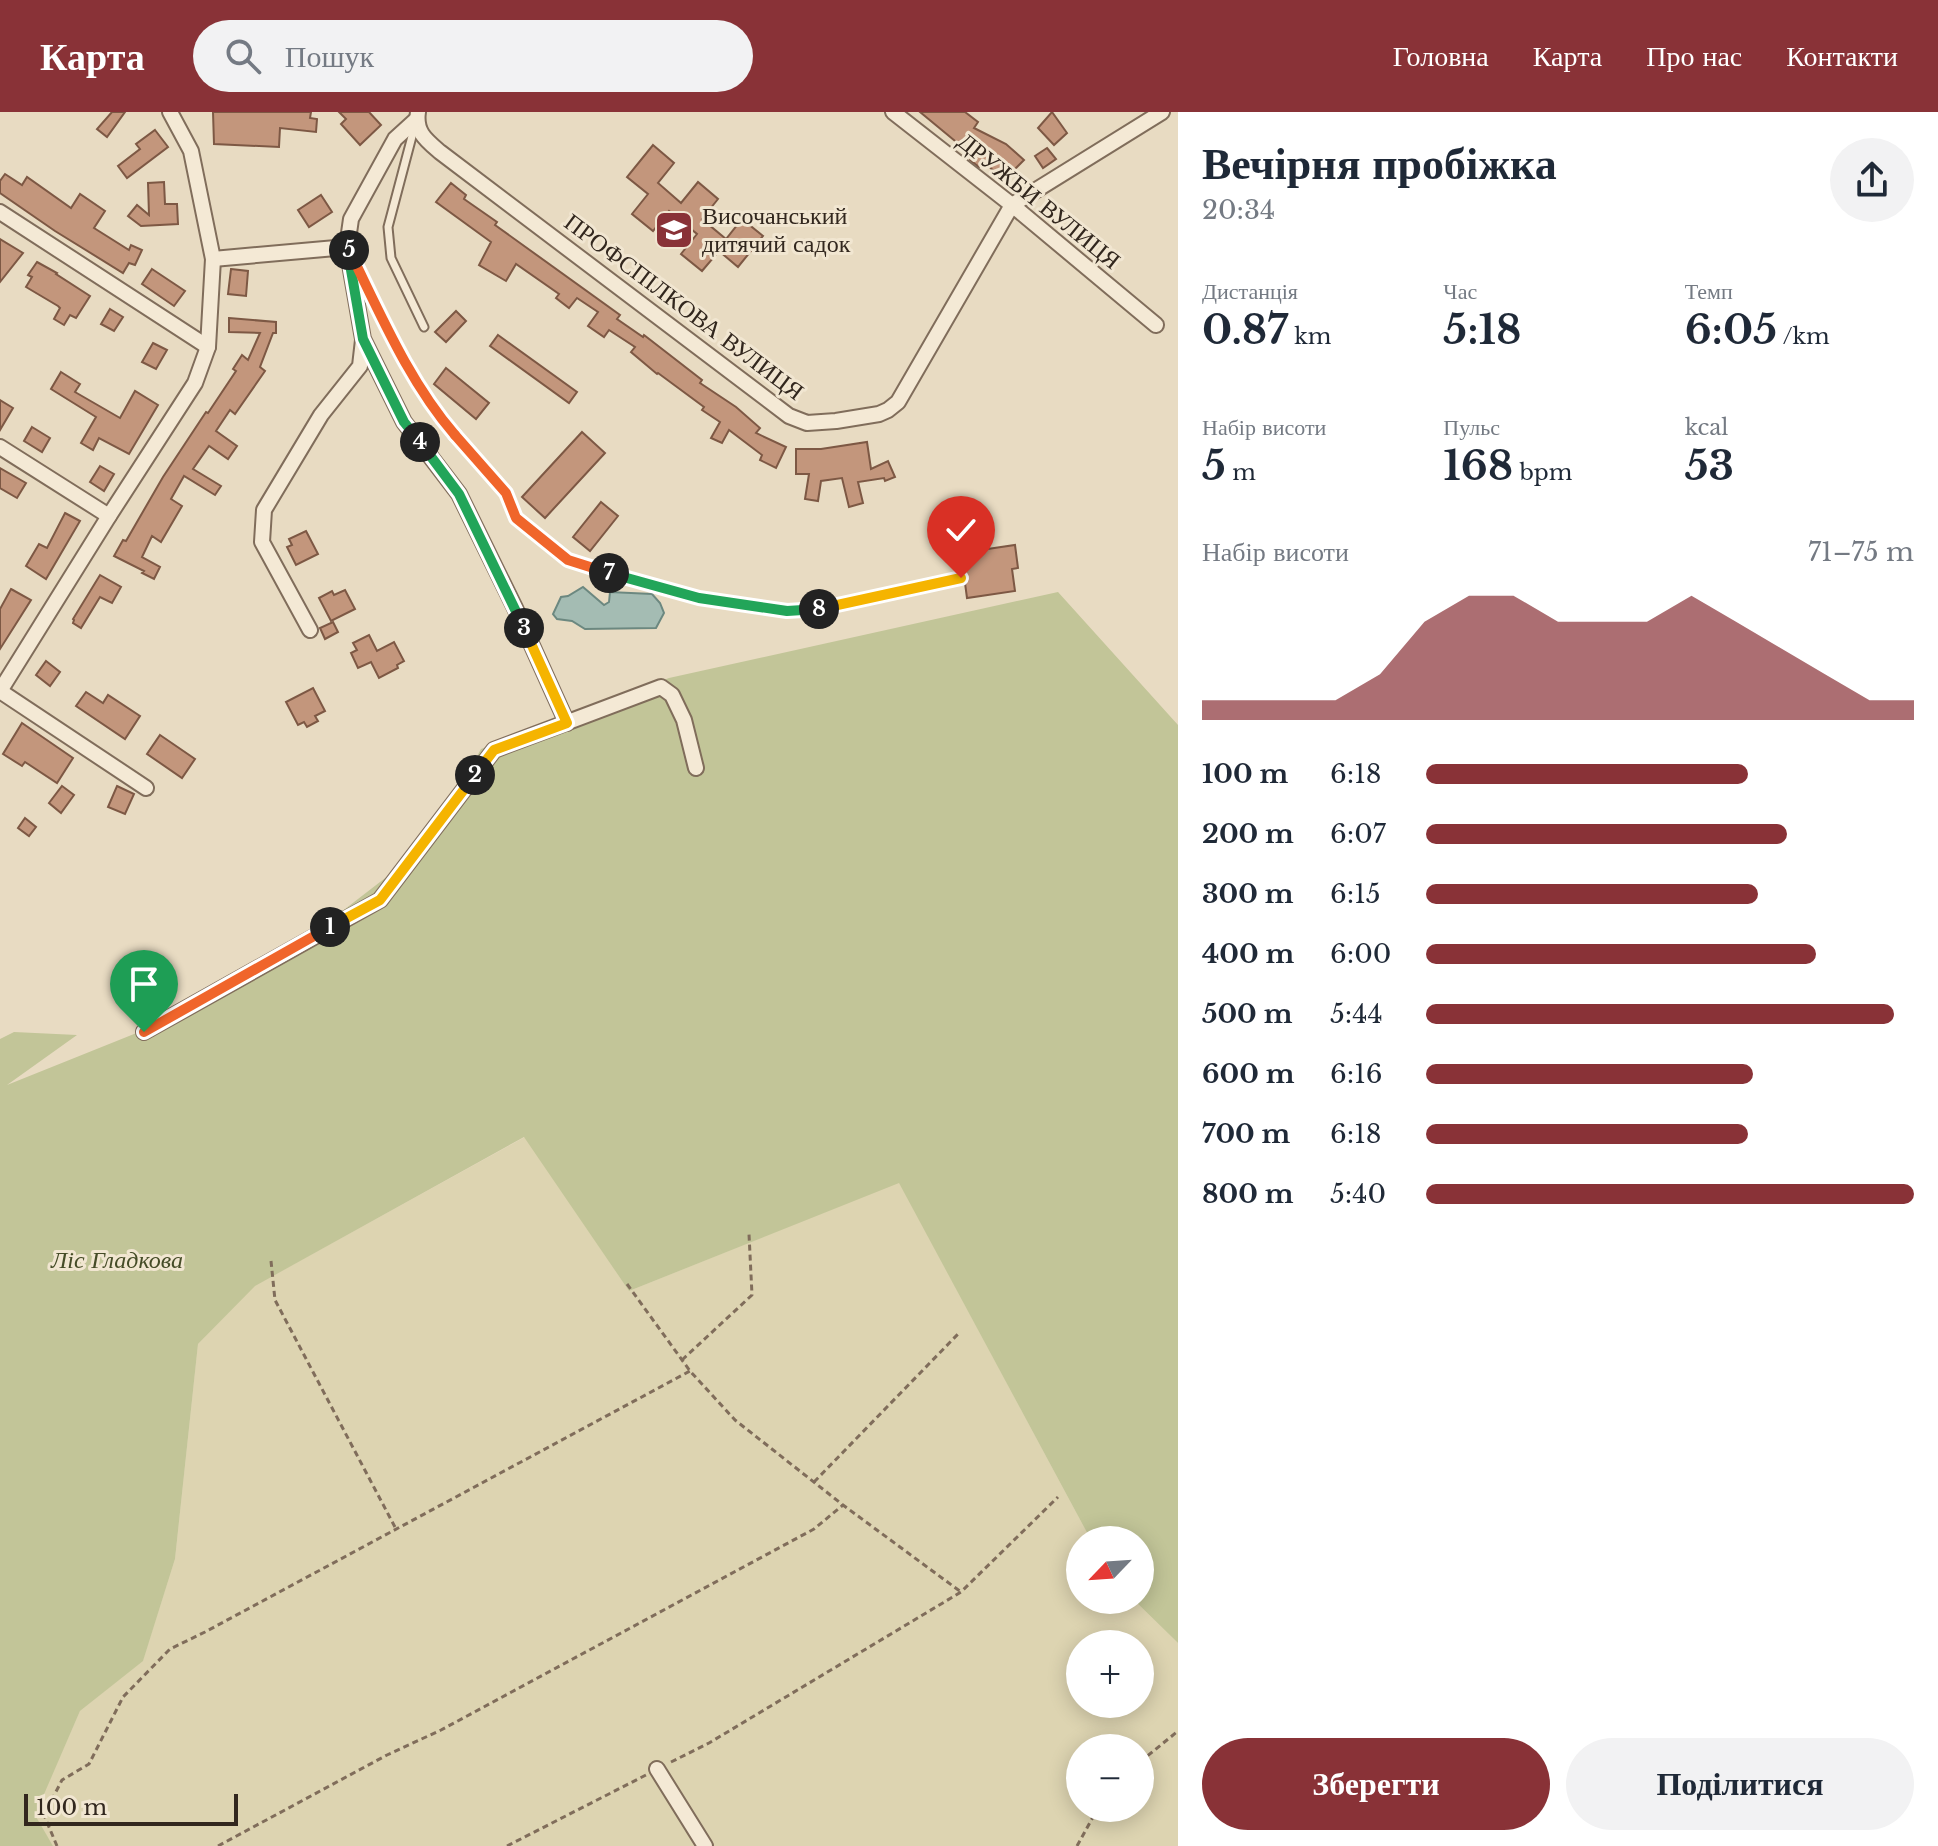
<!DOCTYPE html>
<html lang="uk">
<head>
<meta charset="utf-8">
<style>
	body { margin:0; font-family:"Libre Baskerville",serif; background:#f2f2f3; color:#1f2937; height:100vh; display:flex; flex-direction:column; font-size:30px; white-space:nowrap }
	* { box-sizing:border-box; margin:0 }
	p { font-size:26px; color:#747a83 }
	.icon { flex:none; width:44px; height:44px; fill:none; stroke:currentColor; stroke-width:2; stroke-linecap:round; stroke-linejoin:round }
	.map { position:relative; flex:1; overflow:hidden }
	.details { display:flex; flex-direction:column; background:#fff; width:760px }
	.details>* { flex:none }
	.needle { width:52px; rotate:245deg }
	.tools { position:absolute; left:1066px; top:1414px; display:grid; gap:16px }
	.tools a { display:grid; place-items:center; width:88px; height:88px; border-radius:50%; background:#fff; box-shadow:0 4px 20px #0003; font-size:40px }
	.scale { position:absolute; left:24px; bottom:20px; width:214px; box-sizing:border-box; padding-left:8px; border:4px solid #32271e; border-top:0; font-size:22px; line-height:28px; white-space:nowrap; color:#32271e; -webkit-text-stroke:6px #f1e6d1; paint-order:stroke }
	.pin { position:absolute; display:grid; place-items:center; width:68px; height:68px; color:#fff; margin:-82px -34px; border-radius:50% 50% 50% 0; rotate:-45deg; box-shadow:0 0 8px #0007 }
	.pin .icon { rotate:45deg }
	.km { position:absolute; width:40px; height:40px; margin:-20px; border-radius:50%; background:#222; color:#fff; font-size:22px; line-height:40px; text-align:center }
	.round { display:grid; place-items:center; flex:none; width:84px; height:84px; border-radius:42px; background:#f2f2f3 }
	.head { display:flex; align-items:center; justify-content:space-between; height:136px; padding:0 24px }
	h1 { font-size:44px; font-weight:700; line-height:60px }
	.metrics { display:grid; grid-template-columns:repeat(3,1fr); gap:12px; height:136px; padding:8px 24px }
	.metrics div { display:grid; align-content:center }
	.metrics b { font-size:40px; font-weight:700 }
	.metrics small { font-size:22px; font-weight:400 }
	.metrics p { font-size:22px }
	.chart { height:224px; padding:16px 24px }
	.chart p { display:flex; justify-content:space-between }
	.chart svg { width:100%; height:144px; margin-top:8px; fill:#893237; opacity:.7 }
	.action { display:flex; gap:16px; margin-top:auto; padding:16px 24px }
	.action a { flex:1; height:92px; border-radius:48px; background:#893237; color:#fff; font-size:32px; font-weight:700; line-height:92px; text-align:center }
	.action a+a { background:#f2f2f3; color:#1f2937 }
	ul { padding:0 24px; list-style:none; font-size:26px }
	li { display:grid; grid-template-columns:128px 96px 1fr; align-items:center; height:60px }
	li i { height:20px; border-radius:10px; background:#893237 }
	header { display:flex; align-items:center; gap:48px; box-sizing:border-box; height:112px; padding:0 40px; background:#893237; color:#fff }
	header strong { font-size:38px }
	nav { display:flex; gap:44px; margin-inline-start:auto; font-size:28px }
	.search { width:560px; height:72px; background:#f2f2f3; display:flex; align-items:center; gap:20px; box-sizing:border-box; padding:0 28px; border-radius:44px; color:#747a83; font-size:30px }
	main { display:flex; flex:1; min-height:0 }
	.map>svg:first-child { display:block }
	.farmland { fill:#ddd4b1; fill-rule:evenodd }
	.green { fill:#c2c598 }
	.water { fill:#a4bcb3; stroke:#6c8880; stroke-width:2 }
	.building { fill:#c3967c; stroke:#7d5844; stroke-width:2 }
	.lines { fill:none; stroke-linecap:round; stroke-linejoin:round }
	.lane-casing { stroke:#806d5b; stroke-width:11 }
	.street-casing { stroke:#806d5b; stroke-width:18 }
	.path { stroke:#806d5b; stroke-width:3; stroke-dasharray:6 4; stroke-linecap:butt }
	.lane { stroke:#f4e9d5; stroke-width:7 }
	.street { stroke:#f4e9d5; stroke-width:14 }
	.split-1-casing { stroke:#fff; stroke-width:16 }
	.split-2-casing { stroke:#fff; stroke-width:16 }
	.split-3-casing { stroke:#fff; stroke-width:16 }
	.split-4-casing { stroke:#fff; stroke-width:16 }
	.split-5-casing { stroke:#fff; stroke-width:16 }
	.split-6-casing { stroke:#fff; stroke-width:16 }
	.split-7-casing { stroke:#fff; stroke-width:16 }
	.split-8-casing { stroke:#fff; stroke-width:16 }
	.split-9-casing { stroke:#fff; stroke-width:16 }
	.split-1 { stroke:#f0652b; stroke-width:10 }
	.split-2 { stroke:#f5b400; stroke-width:10 }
	.split-3 { stroke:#f5b400; stroke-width:10 }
	.split-4 { stroke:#22a559; stroke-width:10 }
	.split-5 { stroke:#22a559; stroke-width:10 }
	.split-6 { stroke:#f0652b; stroke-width:10 }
	.split-7 { stroke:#f0652b; stroke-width:10 }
	.split-8 { stroke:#22a559; stroke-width:10 }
	.split-9 { stroke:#f5b400; stroke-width:10 }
	.labels { text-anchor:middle; stroke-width:6; stroke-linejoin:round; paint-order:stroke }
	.street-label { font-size:24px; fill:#32271e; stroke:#f1e6d1 }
	.poi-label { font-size:24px; fill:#32271e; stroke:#f1e6d1; text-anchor:start }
	.park-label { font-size:24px; font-style:italic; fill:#454c27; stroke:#f1e6d1 }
</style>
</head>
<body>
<header>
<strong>Карта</strong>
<div class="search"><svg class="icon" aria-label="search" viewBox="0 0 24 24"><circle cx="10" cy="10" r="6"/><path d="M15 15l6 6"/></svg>Пошук</div>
<nav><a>Головна</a><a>Карта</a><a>Про нас</a><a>Контакти</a></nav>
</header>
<main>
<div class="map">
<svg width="1178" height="1734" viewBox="0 0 1178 1734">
	<rect width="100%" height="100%" fill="#e8dbc2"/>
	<path class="farmland" d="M 525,1025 L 629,1179 L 899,1070 L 1091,1428 L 1080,1428 L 1080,1488 L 1134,1488 L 1178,1531 L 1178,1734 L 53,1734 L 34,1703 L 80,1599 L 143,1548 L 175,1447 L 198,1232 L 254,1174 ZM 1080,1532 L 1140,1532 L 1140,1592 L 1080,1592 ZM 1080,1636 L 1140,1636 L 1140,1696 L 1080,1696 Z"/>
	<polygon class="green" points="1058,480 1178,613 1178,1531 1134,1488 1140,1488 1140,1428 1091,1428 899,1071 629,1179 524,1025 255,1174 198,1232 175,1447 143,1549 80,1599 35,1703 53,1734 0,1734 0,927 14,920 77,923 7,973 144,918 310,824 428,733 481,637 669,566"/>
	<polygon class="water" points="583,475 604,493 609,490 610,480 652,482 660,491 664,501 656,516 585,517 572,509 557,507 553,502 561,485 568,484"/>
	<g class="building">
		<polygon points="112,0 125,0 107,25 97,17"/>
		<polygon points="213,0 311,0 310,6 317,7 316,20 280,16 279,35 214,32"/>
		<polygon points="339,0 369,0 381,13 360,33 341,12 346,7"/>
		<polygon points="920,0 965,0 978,10 974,16 1006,32 1024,48 1003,69 984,49 979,55 970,48 972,43"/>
		<polygon points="1052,0 1067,21 1054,33 1038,16"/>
		<polygon points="155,18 168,35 127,66 118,54 140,37 136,32"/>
		<polygon points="653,33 674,51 658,71 681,91 698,70 718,87 702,107 726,127 742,107 763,124 738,155 719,139 702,159 681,142 697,122 669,99 653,119 632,102 648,82 627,65"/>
		<polygon points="1047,36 1056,47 1043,56 1035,44"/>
		<polygon points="5,62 22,73 27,65 71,96 80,82 105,99 94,116 129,138 131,133 142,138 135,153 129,151 123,161 55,119 0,81 0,69"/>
		<polygon points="164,70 165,92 177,92 178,112 141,114 128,104 137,93 149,103 148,71"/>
		<polygon points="451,71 466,83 464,87 497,110 495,113 620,203 617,207 643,225 644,223 702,268 700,271 736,295 760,316 756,321 786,335 776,356 760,348 762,343 729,318 722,331 711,326 720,310 702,298 704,295 658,261 657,262 631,240 635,235 609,218 604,225 588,214 598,200 577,186 569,196 556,186 559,182 516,152 506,169 479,153 491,130 436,90"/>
		<polygon points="321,83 332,100 309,115 298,98"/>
		<polygon points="0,127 23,141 0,170"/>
		<polygon points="37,150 57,161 56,162 90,184 76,206 70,203 64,213 54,207 60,196 58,194 26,175 32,165 28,163"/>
		<polygon points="152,157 185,179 174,194 142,172"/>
		<polygon points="231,157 248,159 246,184 228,182"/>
		<polygon points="110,197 123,205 114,219 101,212"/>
		<polygon points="456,199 466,209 446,230 435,220"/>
		<polygon points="229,206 276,210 276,221 273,221 260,255 265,259 235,302 230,298 216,319 237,334 228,347 209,334 193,357 221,374 215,383 184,364 171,387 182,394 161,430 152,424 142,445 160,455 154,467 142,461 144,459 114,444 123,428 126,429 163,365 206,300 208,301 236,259 233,257 242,243 248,248 260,221 229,220"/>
		<polygon points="498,223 577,280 569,291 490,234"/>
		<polygon points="153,231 167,238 156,257 142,250"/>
		<polygon points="446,256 489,291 476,307 434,272"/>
		<polygon points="61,260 80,272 75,280 120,306 135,279 158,293 129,342 99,326 93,338 81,331 96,305 51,277"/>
		<polygon points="0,288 13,296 0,318"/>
		<polygon points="32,315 50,326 42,340 24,329"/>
		<polygon points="582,320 605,341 545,406 522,385"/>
		<polygon points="867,330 871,357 888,349 895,365 885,369 884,366 858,370 863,391 849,395 842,366 821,369 818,389 805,387 809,362 796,362 796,337 821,337"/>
		<polygon points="100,354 114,362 104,379 90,370"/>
		<polygon points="0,356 26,371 17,386 0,376"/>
		<polygon points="601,390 618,404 590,439 573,425"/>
		<polygon points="65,401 80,409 46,467 26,454 39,432 47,436"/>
		<polygon points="306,419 318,442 296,453 287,435 292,433 289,427"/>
		<polygon points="1015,433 1018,456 1012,457 1015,479 967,486 965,471 967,465 962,460 960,441"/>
		<polygon points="100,463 121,475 112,491 100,485 81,516 73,511 74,508 73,507"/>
		<polygon points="11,477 31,488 0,537 0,497"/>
		<polygon points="345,478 355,497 331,509 319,486 332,479 334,483"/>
		<polygon points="333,510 338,520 325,527 320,516"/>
		<polygon points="369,523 377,539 394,530 404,549 397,553 398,556 379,566 371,550 358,556 351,541 357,538 353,531"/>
		<polygon points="46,549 60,560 50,574 36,563"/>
		<polygon points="313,576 325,599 315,604 318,609 307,615 304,610 298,613 286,590"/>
		<polygon points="86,580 103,591 108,583 140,604 125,627 76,594"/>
		<polygon points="22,611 73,646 57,671 25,650 22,654 3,642"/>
		<polygon points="160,623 195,647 182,666 147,642"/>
		<polygon points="62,674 74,683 61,701 49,691"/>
		<polygon points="117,674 134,682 125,702 108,695"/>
		<polygon points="25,706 36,715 29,724 18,716"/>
	</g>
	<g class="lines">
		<g class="lane-casing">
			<g id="lane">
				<polyline points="415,13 388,115 391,146 424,215"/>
				<polyline points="354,148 393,227 435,300 506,381 516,406 568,448 595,457 699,486 787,499 814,498 961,466"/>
			</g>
		</g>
		<g class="street-casing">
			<g id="street">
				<path d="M 418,0 C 415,20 426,28 440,40 L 789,304 L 807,311 L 836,309 L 879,302 L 888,298 L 898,290 L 1012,93 L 1162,0"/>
				<polyline points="893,0 1012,93 1156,213"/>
				<polyline points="417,7 395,27 351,107 347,135 363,227 404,310 459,382 515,496 567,611"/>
				<polyline points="0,100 208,235"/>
				<polyline points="213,147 347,135"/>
				<polyline points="0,335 109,404"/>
				<polyline points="310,518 262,430 264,398 321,303 360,254 363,228"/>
				<polyline points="0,579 109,404 195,271 208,235 213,147 191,39 170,0"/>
				<polyline points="0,579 146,676"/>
				<polyline points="144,920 380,788 494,638 661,575 672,583 684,608 696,656"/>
				<polyline points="657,1657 705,1734"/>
			</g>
		</g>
		<g class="path">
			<polyline points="271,1149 275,1188 396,1417"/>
			<polyline points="627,1172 690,1259 735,1308 843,1393 961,1480"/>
			<polyline points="682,1248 752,1183 749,1122"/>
			<polyline points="814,1370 959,1221"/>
			<polyline points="671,1650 709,1631 961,1480 1058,1385"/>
			<polyline points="1140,1650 1178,1619"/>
			<polyline points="57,1734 44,1703 62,1668 89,1652 123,1585 170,1537 205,1520 690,1259"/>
			<polyline points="218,1734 387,1643 441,1618 814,1417 843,1393"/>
			<polyline points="507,1734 646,1663"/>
			<polyline points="1077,1734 1098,1696"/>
		</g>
		<use href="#lane" class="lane"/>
		<use href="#street" class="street"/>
	</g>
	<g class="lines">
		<g class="split-1-casing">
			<polyline id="split-1" points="144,920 330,815"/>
		</g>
		<g class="split-2-casing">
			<polyline id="split-2" points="330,815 380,788 475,663"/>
		</g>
		<g class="split-3-casing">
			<polyline id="split-3" points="475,663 494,638 567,611 524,516"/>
		</g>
		<g class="split-4-casing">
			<polyline id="split-4" points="420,330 459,382 524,516"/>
		</g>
		<g class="split-5-casing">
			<polyline id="split-5" points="349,138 347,135 363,227 404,310 420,330"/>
		</g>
		<g class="split-6-casing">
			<path id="split-6" d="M 349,138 C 380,201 409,270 455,323"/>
		</g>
		<g class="split-7-casing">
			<polyline id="split-7" points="455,323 506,381 516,406 568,448 609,461"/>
		</g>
		<g class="split-8-casing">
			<polyline id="split-8" points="609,461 699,486 787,499 819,497"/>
		</g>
		<g class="split-9-casing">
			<polyline id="split-9" points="819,497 961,466"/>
		</g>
		<use href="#split-1" class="split-1"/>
		<use href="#split-2" class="split-2"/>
		<use href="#split-3" class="split-3"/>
		<use href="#split-4" class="split-4"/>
		<use href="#split-5" class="split-5"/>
		<use href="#split-6" class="split-6"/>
		<use href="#split-7" class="split-7"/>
		<use href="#split-8" class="split-8"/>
		<use href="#split-9" class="split-9"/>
	</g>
	<defs>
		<g id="school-square" transform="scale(2)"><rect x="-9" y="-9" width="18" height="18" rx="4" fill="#893237" stroke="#f1e6d1"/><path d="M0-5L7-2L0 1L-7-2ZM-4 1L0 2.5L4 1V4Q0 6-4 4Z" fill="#fff"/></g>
	</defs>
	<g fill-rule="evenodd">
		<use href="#school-square" x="674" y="118"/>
	</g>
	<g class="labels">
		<g class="street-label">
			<text transform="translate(1039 89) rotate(39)" y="8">ДРУЖБИ ВУЛИЦЯ</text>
			<text transform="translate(684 195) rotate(37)" y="8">ПРОФСПІЛКОВА ВУЛИЦЯ</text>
		</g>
		<g class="poi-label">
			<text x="702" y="112">Височанський<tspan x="702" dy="28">дитячий садок</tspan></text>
		</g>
		<g class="park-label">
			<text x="117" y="1156">Ліс Гладкова</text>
		</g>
	</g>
</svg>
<div class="tools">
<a><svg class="needle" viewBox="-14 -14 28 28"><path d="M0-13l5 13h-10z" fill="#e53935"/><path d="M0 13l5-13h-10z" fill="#747a83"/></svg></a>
<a>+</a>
<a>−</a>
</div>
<div class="scale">100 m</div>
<div class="pin" style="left:144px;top:920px;background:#1e9e55"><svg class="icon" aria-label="arrive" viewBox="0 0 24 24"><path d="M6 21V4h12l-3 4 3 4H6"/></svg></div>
<div class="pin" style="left:961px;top:466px;background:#d93025"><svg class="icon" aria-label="check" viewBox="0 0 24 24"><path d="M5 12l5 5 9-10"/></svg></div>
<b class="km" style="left:330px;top:815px">1</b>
<b class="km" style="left:475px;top:663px">2</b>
<b class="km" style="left:524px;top:516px">3</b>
<b class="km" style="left:420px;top:330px">4</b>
<b class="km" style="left:349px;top:138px">5</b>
<b class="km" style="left:609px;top:461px">7</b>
<b class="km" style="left:819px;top:497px">8</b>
</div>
<section class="details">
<div class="head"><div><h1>Вечірня пробіжка</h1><p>20:34</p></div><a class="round"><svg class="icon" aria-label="share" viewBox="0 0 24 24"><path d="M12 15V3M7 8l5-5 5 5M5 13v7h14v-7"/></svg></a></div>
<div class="metrics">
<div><p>Дистанція</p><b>0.87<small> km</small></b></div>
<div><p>Час</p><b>5:18</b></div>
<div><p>Темп</p><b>6:05<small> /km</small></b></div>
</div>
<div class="metrics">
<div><p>Набір висоти</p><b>5<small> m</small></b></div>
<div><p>Пульс</p><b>168<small> bpm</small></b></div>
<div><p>kcal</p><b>53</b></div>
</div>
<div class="chart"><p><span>Набір висоти</span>71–75 m</p>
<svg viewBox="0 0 160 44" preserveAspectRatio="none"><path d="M0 44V38L10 38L20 38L30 38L40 30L50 14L60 6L70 6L80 14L90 14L100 14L110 6L120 14L130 22L140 30L150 38L160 38V44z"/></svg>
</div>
<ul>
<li><b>100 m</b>6:18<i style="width:66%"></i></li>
<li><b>200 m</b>6:07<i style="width:74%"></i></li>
<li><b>300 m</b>6:15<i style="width:68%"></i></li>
<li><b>400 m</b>6:00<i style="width:80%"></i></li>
<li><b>500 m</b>5:44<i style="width:96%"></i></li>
<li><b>600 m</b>6:16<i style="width:67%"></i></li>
<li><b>700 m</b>6:18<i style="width:66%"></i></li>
<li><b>800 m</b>5:40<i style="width:100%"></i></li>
</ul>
<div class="action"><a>Зберегти</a><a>Поділитися</a></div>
</section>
</main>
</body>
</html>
